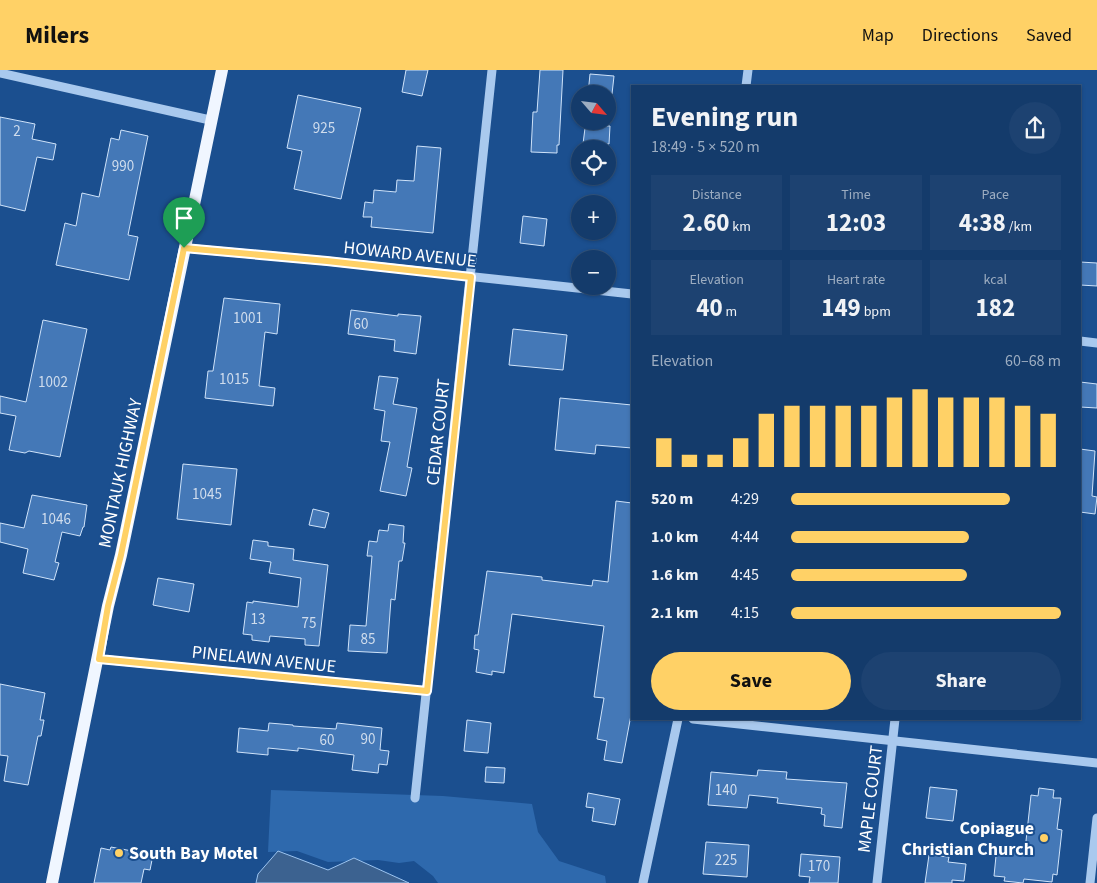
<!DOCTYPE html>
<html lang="en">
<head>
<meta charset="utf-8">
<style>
	body { margin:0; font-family:"Source Sans 3",sans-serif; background:#1d4271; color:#f1f3f6; height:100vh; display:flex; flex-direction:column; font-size:19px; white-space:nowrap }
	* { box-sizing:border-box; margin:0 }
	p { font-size:16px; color:#9dadc1 }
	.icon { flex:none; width:28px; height:28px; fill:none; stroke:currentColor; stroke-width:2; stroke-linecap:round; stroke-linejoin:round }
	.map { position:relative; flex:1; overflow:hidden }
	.details { position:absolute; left:631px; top:15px; width:450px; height:635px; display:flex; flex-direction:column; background:#143b6b; border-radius:0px; box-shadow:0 1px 4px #0004,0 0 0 1px #33557e }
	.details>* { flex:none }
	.needle { width:32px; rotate:118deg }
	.buttons { position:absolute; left:571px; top:15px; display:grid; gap:10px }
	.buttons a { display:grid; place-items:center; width:45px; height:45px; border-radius:50%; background:#143b6b; box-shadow:0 1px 4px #0004,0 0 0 1px #33557e; font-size:25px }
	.pin { position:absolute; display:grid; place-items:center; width:42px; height:42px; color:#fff; margin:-51px -21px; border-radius:50% 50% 50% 0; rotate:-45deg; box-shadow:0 0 5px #0007 }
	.pin .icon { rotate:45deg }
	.round { display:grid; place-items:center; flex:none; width:52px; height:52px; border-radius:26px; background:#1d4271 }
	.headline { display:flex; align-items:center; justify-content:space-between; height:85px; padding:0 20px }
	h1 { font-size:28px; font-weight:700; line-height:38px }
	.figures { display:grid; grid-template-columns:repeat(3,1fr); gap:8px; height:85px; padding:5px 20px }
	.figures div { display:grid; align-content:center; border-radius:0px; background:#1d4271; text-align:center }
	.figures b { font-size:25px; font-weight:700 }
	.figures small { font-size:14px; font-weight:400 }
	.figures p { font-size:14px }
	.chart { height:140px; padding:10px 20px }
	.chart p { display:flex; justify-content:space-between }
	.chart svg { width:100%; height:90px; margin-top:5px; stroke:#ffd166; stroke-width:6 }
	.cta { display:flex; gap:10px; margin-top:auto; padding:10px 20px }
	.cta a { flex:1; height:58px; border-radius:30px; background:#ffd166; color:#111; font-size:20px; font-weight:700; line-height:58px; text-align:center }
	.cta a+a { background:#1d4271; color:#f1f3f6 }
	ul { padding:0 20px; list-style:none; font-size:16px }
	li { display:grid; grid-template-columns:80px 60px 1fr; align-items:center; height:38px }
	li i { height:12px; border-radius:6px; background:#ffd166 }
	header { display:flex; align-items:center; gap:30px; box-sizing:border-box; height:70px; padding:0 25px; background:#ffd166; color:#111 }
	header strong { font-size:24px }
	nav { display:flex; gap:28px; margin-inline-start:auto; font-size:18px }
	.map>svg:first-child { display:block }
	.green { fill:#2e69ad }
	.water { fill:#3c6290; stroke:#9cc4f0 }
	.building { fill:#4478b7; stroke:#cfe3fa }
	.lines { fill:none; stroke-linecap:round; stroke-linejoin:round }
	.minor { stroke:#a9c9ee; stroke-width:9 }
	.major { stroke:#f0f6ff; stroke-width:12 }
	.route-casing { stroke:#fff; stroke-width:10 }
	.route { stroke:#ffd166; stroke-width:6 }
	.poi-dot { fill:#ffd166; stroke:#1b4f8f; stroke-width:2 }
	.labels { text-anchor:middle; stroke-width:4; stroke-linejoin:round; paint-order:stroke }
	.number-label { font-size:15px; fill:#d0dded }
	.street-label { font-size:18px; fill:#fff; stroke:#1b4f8f }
	.poi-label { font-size:18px; font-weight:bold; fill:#fff; stroke:#1b4f8f; text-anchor:end }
</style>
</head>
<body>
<header>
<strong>Milers</strong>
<nav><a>Map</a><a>Directions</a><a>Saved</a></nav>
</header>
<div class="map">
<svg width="1097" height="813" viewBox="0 0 1097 813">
	<rect width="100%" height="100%" fill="#1b4f8f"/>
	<polygon class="green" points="271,720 443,726 532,734 538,762 559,791 605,806 606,813 438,813 433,806 414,791 399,793 378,790 328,792 297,781 268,782"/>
	<polygon class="water" points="278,781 328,800 354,788 409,813 256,813 258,804"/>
	<g class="building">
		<polygon points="406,0 428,0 422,26 402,22"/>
		<polygon points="540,0 563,0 559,75 557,75 557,83 531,82 533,42 537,42"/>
		<polygon points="590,4 614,6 612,24 588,24"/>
		<polygon points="298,25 361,38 341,129 294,119 302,81 287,78"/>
		<polygon points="0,47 35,54 32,69 56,74 53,90 37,87 25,141 0,135"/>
		<polygon points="596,56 610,56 609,74 583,74 585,58 596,59"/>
		<polygon points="121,60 148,66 128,165 138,167 129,210 56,195 65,153 76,156 82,123 99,127 111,68 119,70"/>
		<polygon points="417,76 441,78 433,163 371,157 372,147 363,147 365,132 373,133 374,120 396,122 397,110 414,111"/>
		<polygon points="523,146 547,149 544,176 520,173"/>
		<polygon points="1080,192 1097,193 1097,216 1080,215"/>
		<polygon points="224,228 280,234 277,264 265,262 259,316 275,318 273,336 205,328 208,301 213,301"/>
		<polygon points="351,240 398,246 398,244 421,246 416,284 394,281 395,270 348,264"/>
		<polygon points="43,250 87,259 60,387 29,381 25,383 9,380 16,346 0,343 0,326 26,332"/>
		<polygon points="513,259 567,265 563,300 509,295"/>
		<polygon points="379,306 398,308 393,334 417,338 407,397 412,398 406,426 380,421 390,372 381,371 385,341 374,339"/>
		<polygon points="1080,312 1097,314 1097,338 1080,337"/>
		<polygon points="560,328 632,335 632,378 596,375 595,384 555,380"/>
		<polygon points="1080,379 1095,381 1092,426 1097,427 1095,444 1080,442"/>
		<polygon points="183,394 237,399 231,455 177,449"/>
		<polygon points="32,425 87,435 84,457 83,457 80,466 62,462 55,492 59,493 54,510 23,503 28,479 0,472 0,453 24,458"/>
		<polygon points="616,431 632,433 632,645 631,645 622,693 604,690 607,671 597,669 604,628 594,627 604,556 512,544 504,603 492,601 492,605 476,602 479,580 474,579 475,565 478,565 487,501 542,507 542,510 592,516 593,510 608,512"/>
		<polygon points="313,439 329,443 325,458 309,455"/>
		<polygon points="389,454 404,456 403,473 405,473 402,491 399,491 395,530 391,529 387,583 348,581 350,555 366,556 372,486 367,486 369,471 377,472 379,460 388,461"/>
		<polygon points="253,470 268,472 268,476 294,479 293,490 328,495 319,576 305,575 305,569 270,566 269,572 252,570 252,565 243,564 247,532 253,533 253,531 298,537 301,508 269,503 271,492 250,489"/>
		<polygon points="158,508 194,514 189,542 153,535"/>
		<polygon points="0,614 45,623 40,650 44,650 41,666 38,666 28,715 4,711 8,686 0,685"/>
		<polygon points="467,650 491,653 488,683 464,681"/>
		<polygon points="269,653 293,655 293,656 336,659 337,653 382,658 380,680 389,681 387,695 379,694 378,703 352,700 354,685 298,678 298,681 268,678 268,685 237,682 239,658 268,661"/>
		<polygon points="486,697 505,698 504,713 485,712"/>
		<polygon points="758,700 787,702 786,709 847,713 842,758 824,756 825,745 821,744 822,738 777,733 778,728 749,725 747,738 708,735 711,702 757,706"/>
		<polygon points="930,717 957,720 953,751 926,748"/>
		<polygon points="1039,718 1054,720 1053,728 1061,728 1057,759 1062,760 1057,805 1053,804 1052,812 1024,809 1023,813 1004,811 1005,807 994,806 997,776 1025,780 1031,725 1038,726"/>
		<polygon points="588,723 620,729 615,755 592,751 594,738 586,737"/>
		<polygon points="706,772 749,775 747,807 703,804"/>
		<polygon points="111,777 153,785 150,800 144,799 141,813 94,813 101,778 110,780"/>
		<polygon points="801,784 840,787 838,813 809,813 810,807 799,806"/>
		<polygon points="929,785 949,787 948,792 966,794 964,811 952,810 952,813 925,813"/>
	</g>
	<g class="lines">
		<g class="minor">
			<polyline points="0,3 210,50"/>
			<polyline points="746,16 748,0"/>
			<polyline points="185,178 327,191 632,224"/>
			<polyline points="1080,271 1097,273"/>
			<polyline points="99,589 427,621"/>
			<polyline points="693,649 1097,693"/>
			<polyline points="415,728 492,0"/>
			<polyline points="643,813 678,649"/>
			<polyline points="877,813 895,649"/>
			<polyline points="1090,813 1097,748"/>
		</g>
		<polyline class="major" points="52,813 108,536 121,485 222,0"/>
	</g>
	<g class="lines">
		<g class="route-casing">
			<polygon id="route" points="184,178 327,191 471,207 427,621 99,589 108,536 121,485"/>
		</g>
		<use href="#route" class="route"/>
	</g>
	<g class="poi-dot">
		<circle cx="1044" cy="768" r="5"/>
		<circle cx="119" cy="783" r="5"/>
	</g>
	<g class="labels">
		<g class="number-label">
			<text x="324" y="63">925</text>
			<text x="17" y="66">2</text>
			<text x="123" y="101">990</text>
			<text x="248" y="253">1001</text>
			<text x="361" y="259">60</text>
			<text x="234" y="314">1015</text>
			<text x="53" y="317">1002</text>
			<text x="207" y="429">1045</text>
			<text x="56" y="454">1046</text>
			<text x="258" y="554">13</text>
			<text x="309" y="558">75</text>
			<text x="368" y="574">85</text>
			<text x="368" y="674">90</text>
			<text x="327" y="675">60</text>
			<text x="726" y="725">140</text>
			<text x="726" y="795">225</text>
			<text x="819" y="801">170</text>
		</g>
		<g class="street-label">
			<text transform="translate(410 184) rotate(6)" y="6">HOWARD AVENUE</text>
			<text transform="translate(438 362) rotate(-84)" y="6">CEDAR COURT</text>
			<text transform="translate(120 403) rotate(-78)" y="6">MONTAUK HIGHWAY</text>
			<text transform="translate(264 589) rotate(6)" y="6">PINELAWN AVENUE</text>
			<text transform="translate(870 729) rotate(-83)" y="6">MAPLE COURT</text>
		</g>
		<g class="poi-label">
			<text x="1034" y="764">Copiague<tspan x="1034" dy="21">Christian Church</tspan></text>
			<text x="129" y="789" text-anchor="start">South Bay Motel</text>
		</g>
	</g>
</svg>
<div class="buttons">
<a><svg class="needle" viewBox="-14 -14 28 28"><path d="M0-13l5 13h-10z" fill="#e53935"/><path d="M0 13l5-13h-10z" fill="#9dadc1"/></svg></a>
<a><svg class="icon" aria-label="locate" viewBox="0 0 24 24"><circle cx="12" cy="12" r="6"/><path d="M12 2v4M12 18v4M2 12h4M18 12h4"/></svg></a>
<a>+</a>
<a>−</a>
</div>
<div class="pin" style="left:184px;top:178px;background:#1e9e55"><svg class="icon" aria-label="arrive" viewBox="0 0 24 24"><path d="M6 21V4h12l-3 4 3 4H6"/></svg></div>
<section class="details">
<div class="headline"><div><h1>Evening run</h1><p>18:49 · 5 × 520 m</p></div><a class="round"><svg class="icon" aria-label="share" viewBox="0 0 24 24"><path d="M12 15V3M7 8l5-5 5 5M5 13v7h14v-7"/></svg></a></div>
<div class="figures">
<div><p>Distance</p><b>2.60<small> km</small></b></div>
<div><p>Time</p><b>12:03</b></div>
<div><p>Pace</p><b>4:38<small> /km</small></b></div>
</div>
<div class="figures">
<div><p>Elevation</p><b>40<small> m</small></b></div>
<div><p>Heart rate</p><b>149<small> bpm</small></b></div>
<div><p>kcal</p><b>182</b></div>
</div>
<div class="chart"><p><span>Elevation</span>60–68 m</p>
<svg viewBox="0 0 160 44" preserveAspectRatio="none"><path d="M5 44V30M15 44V38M25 44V38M35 44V30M45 44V18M55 44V14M65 44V14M75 44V14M85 44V14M95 44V10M105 44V6M115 44V10M125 44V10M135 44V10M145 44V14M155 44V18"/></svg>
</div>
<ul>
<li><b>520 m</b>4:29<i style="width:81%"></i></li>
<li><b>1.0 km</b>4:44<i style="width:66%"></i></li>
<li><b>1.6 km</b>4:45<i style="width:65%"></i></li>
<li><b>2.1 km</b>4:15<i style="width:100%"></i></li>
</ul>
<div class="cta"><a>Save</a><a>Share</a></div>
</section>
</div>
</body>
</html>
